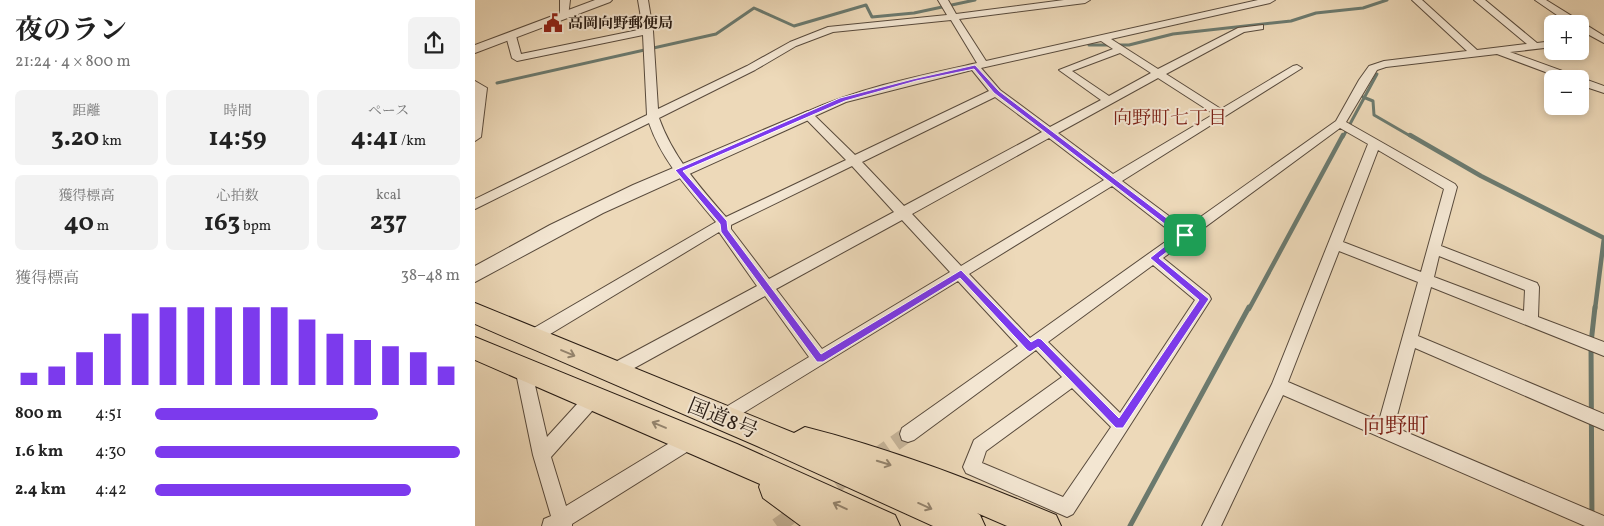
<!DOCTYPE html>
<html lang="ja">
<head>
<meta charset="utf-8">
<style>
	body { margin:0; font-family:Vollkorn,"Noto Serif JP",serif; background:#f2f2f2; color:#222; height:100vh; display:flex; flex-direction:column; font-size:19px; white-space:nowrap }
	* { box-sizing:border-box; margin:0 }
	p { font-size:16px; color:#767676 }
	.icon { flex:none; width:28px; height:28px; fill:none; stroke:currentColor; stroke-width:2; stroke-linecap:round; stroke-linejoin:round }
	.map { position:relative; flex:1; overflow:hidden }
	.sheet { display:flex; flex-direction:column; background:#fff; width:475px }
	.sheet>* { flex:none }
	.controls { position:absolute; left:1069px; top:15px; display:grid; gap:10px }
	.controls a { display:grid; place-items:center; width:45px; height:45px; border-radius:8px; background:#fff; box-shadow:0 2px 8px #0003; font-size:25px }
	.pin { position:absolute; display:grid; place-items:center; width:42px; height:42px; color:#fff; margin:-21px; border-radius:10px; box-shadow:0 2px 8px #0006 }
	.round { display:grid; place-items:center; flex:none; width:52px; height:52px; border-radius:8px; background:#f2f2f2 }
	.headline { display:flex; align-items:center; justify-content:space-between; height:85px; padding:0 15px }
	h1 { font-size:28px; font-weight:700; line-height:38px }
	.figures { display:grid; grid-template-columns:repeat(3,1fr); gap:8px; height:85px; padding:5px 15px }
	.figures div { display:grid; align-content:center; border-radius:8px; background:#f2f2f2; text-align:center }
	.figures b { font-size:25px; font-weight:700 }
	.figures small { font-size:14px; font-weight:400 }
	.figures p { font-size:14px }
	.chart { height:140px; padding:10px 15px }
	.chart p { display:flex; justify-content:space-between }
	.chart svg { width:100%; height:90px; margin-top:5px; stroke:#7c3aed; stroke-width:6 }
	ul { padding:0 15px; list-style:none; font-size:16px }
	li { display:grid; grid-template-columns:80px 60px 1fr; align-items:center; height:38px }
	li i { height:12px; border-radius:6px; background:#7c3aed }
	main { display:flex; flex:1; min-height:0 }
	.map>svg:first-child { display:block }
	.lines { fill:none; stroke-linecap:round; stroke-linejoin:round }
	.stream-far2 { stroke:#6b7a6f; stroke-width:3 }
	.stream-far1 { stroke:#6b7a6f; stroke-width:4.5 }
	.stream { stroke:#6b7a6f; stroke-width:5 }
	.minor-tunnel { stroke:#c5b398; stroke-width:16; stroke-dasharray:16 8; stroke-linecap:butt }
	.minor-casing { stroke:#584a3c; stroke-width:2 }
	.tertiary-casing { stroke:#584a3c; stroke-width:2 }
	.trunk-casing { stroke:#271b13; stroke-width:2 }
	.minor { fill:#f3e6d2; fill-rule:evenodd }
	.tertiary { fill:#f3e6d2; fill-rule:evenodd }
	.trunk { fill:#edd9b9; fill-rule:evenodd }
	.oneway { stroke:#94846e }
	.route { fill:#7c3aed; stroke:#fff; fill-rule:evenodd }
	.labels { text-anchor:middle; stroke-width:4; stroke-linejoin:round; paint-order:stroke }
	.far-poi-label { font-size:15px; font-weight:bold; fill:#271b13; stroke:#f3e6d2; text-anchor:start }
	.neighbourhood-label { font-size:19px; fill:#7a1f14; stroke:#f3e6d2 }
	.near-street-label { font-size:21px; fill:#271b13; stroke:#f3e6d2 }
	.near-neighbourhood-label { font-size:22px; fill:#7a1f14; stroke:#f3e6d2 }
</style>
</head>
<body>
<main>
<section class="sheet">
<div class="headline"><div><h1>夜のラン</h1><p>21:24 · 4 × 800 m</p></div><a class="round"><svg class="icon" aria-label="share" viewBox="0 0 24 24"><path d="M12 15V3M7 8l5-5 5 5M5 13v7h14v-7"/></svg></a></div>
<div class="figures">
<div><p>距離</p><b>3.20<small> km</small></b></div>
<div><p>時間</p><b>14:59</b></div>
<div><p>ペース</p><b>4:41<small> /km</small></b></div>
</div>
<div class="figures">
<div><p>獲得標高</p><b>40<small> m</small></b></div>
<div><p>心拍数</p><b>163<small> bpm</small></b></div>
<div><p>kcal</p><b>237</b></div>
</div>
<div class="chart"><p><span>獲得標高</span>38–48 m</p>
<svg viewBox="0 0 160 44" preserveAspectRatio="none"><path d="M5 44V38M15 44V35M25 44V28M35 44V19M45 44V9M55 44V6M65 44V6M75 44V6M85 44V6M95 44V6M105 44V12M115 44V19M125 44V22M135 44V25M145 44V28M155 44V35"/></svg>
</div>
<ul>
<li><b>800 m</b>4:51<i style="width:73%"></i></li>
<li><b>1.6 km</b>4:30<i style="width:100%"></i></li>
<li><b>2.4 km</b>4:42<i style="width:84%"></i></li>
</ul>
</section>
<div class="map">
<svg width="1129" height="526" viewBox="0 0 1129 526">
	<rect width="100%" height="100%" fill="#edd9b9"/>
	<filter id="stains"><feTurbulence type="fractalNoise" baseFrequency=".004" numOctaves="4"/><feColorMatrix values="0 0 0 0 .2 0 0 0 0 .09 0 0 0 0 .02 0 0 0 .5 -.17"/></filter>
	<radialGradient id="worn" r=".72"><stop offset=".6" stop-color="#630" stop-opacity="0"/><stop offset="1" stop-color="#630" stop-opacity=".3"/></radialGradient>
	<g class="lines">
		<g class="stream-far2">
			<polyline points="614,45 654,45 698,34 816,21 841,13 888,8 912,0"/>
			<polyline points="22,83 241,34 279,8 319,26 391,5 397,17 439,13 500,0"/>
			<polyline points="888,97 898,101 899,115 937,137"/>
			<polyline points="868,137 902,74"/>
		</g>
		<g class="stream-far1">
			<polyline points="935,135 1006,176 1129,238 1120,309"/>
			<polyline points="774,309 868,135"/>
		</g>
		<g class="stream">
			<polyline points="655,526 774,307"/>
			<polyline points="1117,526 1116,343 1120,307"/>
		</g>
		<polyline class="minor-tunnel" points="302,526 433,434"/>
		<g class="minor-casing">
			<g id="minor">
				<polygon points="85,0 95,0 93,17 87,17 85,15"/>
				<path d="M 163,0 L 173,0 L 178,31 L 183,109 L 272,66 L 315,42 L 353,27 L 472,15 L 463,0 L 473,0 L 481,14 L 589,0 L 615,0 L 610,3 L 484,19 L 511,61 L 783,0 L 800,0 L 795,3 L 636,39 L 683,69 L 763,28 L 788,25 L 788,29 L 769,32 L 691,74 L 746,109 L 818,66 L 822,65 L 827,68 L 647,181 L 710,228 L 861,121 L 884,80 L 894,66 L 909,61 L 992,51 L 937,0 L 947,0 L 1002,50 L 1052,44 L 999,0 L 1010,0 L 1062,43 L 1078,41 L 1078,47 L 1035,52 L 1129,86 L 1129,93 L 1105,85 L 1105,79 L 1089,79 L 1022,54 L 911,67 L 902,70 L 871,122 L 980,184 L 982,187 L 966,246 L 1062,283 L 1064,287 L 1063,317 L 1129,342 L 1129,356 L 956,287 L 943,336 L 1129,414 L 1129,430 L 940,348 L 919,427 L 1129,516 L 1129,526 L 1110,526 L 808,395 L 746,526 L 727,526 L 797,384 L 893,144 L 865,128 L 688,258 L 734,295 L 736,299 L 598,514 L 592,517 L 491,473 L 488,467 L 499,440 L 587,377 L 561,350 L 439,440 L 433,442 L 427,440 L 425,434 L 427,428 L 543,346 L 483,281 L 247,426 L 241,423 L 239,418 L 241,413 L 334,357 L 290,296 L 143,377 L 137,379 L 131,377 L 129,372 L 131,367 L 282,286 L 244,232 L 62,342 L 57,343 L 52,342 L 49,337 L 52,332 L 241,222 C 215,191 187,161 174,123 L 0,209 L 0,199 L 172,115 L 168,35 L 42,61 L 37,58 L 31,36 L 33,34 L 36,33 L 41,36 L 46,54 L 168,29 ZM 476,20 L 502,63 C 443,76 384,88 329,113 L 327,115 L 329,117 L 371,160 L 251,217 C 224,186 198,157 184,118 L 280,70 L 321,46 L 358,32 ZM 626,41 L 638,49 L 584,70 L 626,100 L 575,127 L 525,90 L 506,68 ZM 645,53 L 676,73 L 634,96 L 597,71 ZM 497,70 L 514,91 L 380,155 L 340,116 L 371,102 ZM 683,78 L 739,114 L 638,174 L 583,133 ZM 520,97 L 567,132 L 429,206 L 387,162 ZM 574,138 L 629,180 L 486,266 L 437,214 ZM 903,150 L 969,189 L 946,272 L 868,242 ZM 377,166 L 419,212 L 294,279 L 256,229 L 256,225 ZM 637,186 L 700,235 L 555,338 L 494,274 ZM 427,220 L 475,272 L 347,349 L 301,289 ZM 864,251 L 943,282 L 904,421 L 813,382 ZM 964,256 L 1050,290 L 1049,311 L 959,277 ZM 678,265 L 720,300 L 645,413 L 573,342 ZM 597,388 L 636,427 L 588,497 L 507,463 L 511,451 Z"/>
				<polygon points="1060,0 1071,0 1129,36 1129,43 1105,30 1105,24 1095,24"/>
				<polygon points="0,81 12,88 6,137 0,141"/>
				<polygon points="48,361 54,363 56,368 72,437 113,392 119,390 125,392 127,397 125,402 76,457 91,506 211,433 217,431 223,433 225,439 223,445 97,524 97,526 67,526 69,519 76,516 58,455 40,368 42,363"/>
			</g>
		</g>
		<g class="tertiary-casing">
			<g id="tertiary">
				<polygon points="120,0 137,0 135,2 0,53 0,45"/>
				<polygon points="333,111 338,112 340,115 338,118 128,213 0,282 0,266 75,225 158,185"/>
			</g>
		</g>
		<g class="trunk-casing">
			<g id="trunk">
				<path d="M 0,303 L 319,433 L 330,427 C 417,449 499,481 581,515 L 586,526 L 532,526 L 502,513 L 505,515 L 510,526 L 458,526 L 282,446 L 0,324 Z"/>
				<polygon points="0,337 262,444 420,515 425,526 326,526 288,498 284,487 285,484 0,360"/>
			</g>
		</g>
		<use href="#minor" class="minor"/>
		<use href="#tertiary" class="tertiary"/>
		<use href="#trunk" class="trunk"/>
	</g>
	<defs><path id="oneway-shaft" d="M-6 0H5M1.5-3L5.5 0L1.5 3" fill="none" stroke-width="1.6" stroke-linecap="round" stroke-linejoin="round" transform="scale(1.25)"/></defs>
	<g class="oneway">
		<use href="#oneway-shaft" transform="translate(93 353) rotate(23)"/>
		<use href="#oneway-shaft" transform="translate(184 425) rotate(-157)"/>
		<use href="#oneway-shaft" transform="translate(409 463) rotate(17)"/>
		<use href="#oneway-shaft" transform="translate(365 506) rotate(-155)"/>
		<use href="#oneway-shaft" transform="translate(450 506) rotate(24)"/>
	</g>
	<path class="route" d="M 500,65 L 524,91 L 714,235 L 684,258 L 734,299 L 648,428 L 641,428 L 563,347 L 555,352 L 552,350 L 485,278 L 348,362 L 342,362 L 246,232 L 245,224 L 200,170 L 365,98 L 438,79 ZM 499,69 L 519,93 L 704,235 L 675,258 L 724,300 L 644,418 L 566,339 L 563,338 L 556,342 L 486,270 L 346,354 L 253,230 L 252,221 L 208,171 L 370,101 L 441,81 Z"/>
	<defs>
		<g id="civic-bare" transform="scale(1.5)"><path d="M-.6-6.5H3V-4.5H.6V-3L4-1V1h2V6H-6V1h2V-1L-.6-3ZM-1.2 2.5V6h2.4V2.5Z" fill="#8f2418" stroke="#f3e6d2" stroke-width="2.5" paint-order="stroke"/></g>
	</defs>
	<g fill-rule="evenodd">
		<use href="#civic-bare" x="78" y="23"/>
	</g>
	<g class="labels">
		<g class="far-poi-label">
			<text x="93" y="28">高岡向野郵便局</text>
		</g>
		<g class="neighbourhood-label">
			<text x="695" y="124">向野町七丁目</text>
		</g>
		<g class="near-street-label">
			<text transform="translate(248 418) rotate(22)" y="7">国道8号</text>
		</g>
		<g class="near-neighbourhood-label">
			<text x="921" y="433">向野町</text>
		</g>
	</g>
	<rect width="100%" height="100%" filter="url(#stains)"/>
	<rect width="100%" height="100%" fill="url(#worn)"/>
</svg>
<div class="controls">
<a>+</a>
<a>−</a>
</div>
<div class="pin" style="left:710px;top:235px;background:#1e9e55"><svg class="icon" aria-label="arrive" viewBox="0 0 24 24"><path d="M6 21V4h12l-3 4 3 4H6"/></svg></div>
</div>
</main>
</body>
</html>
